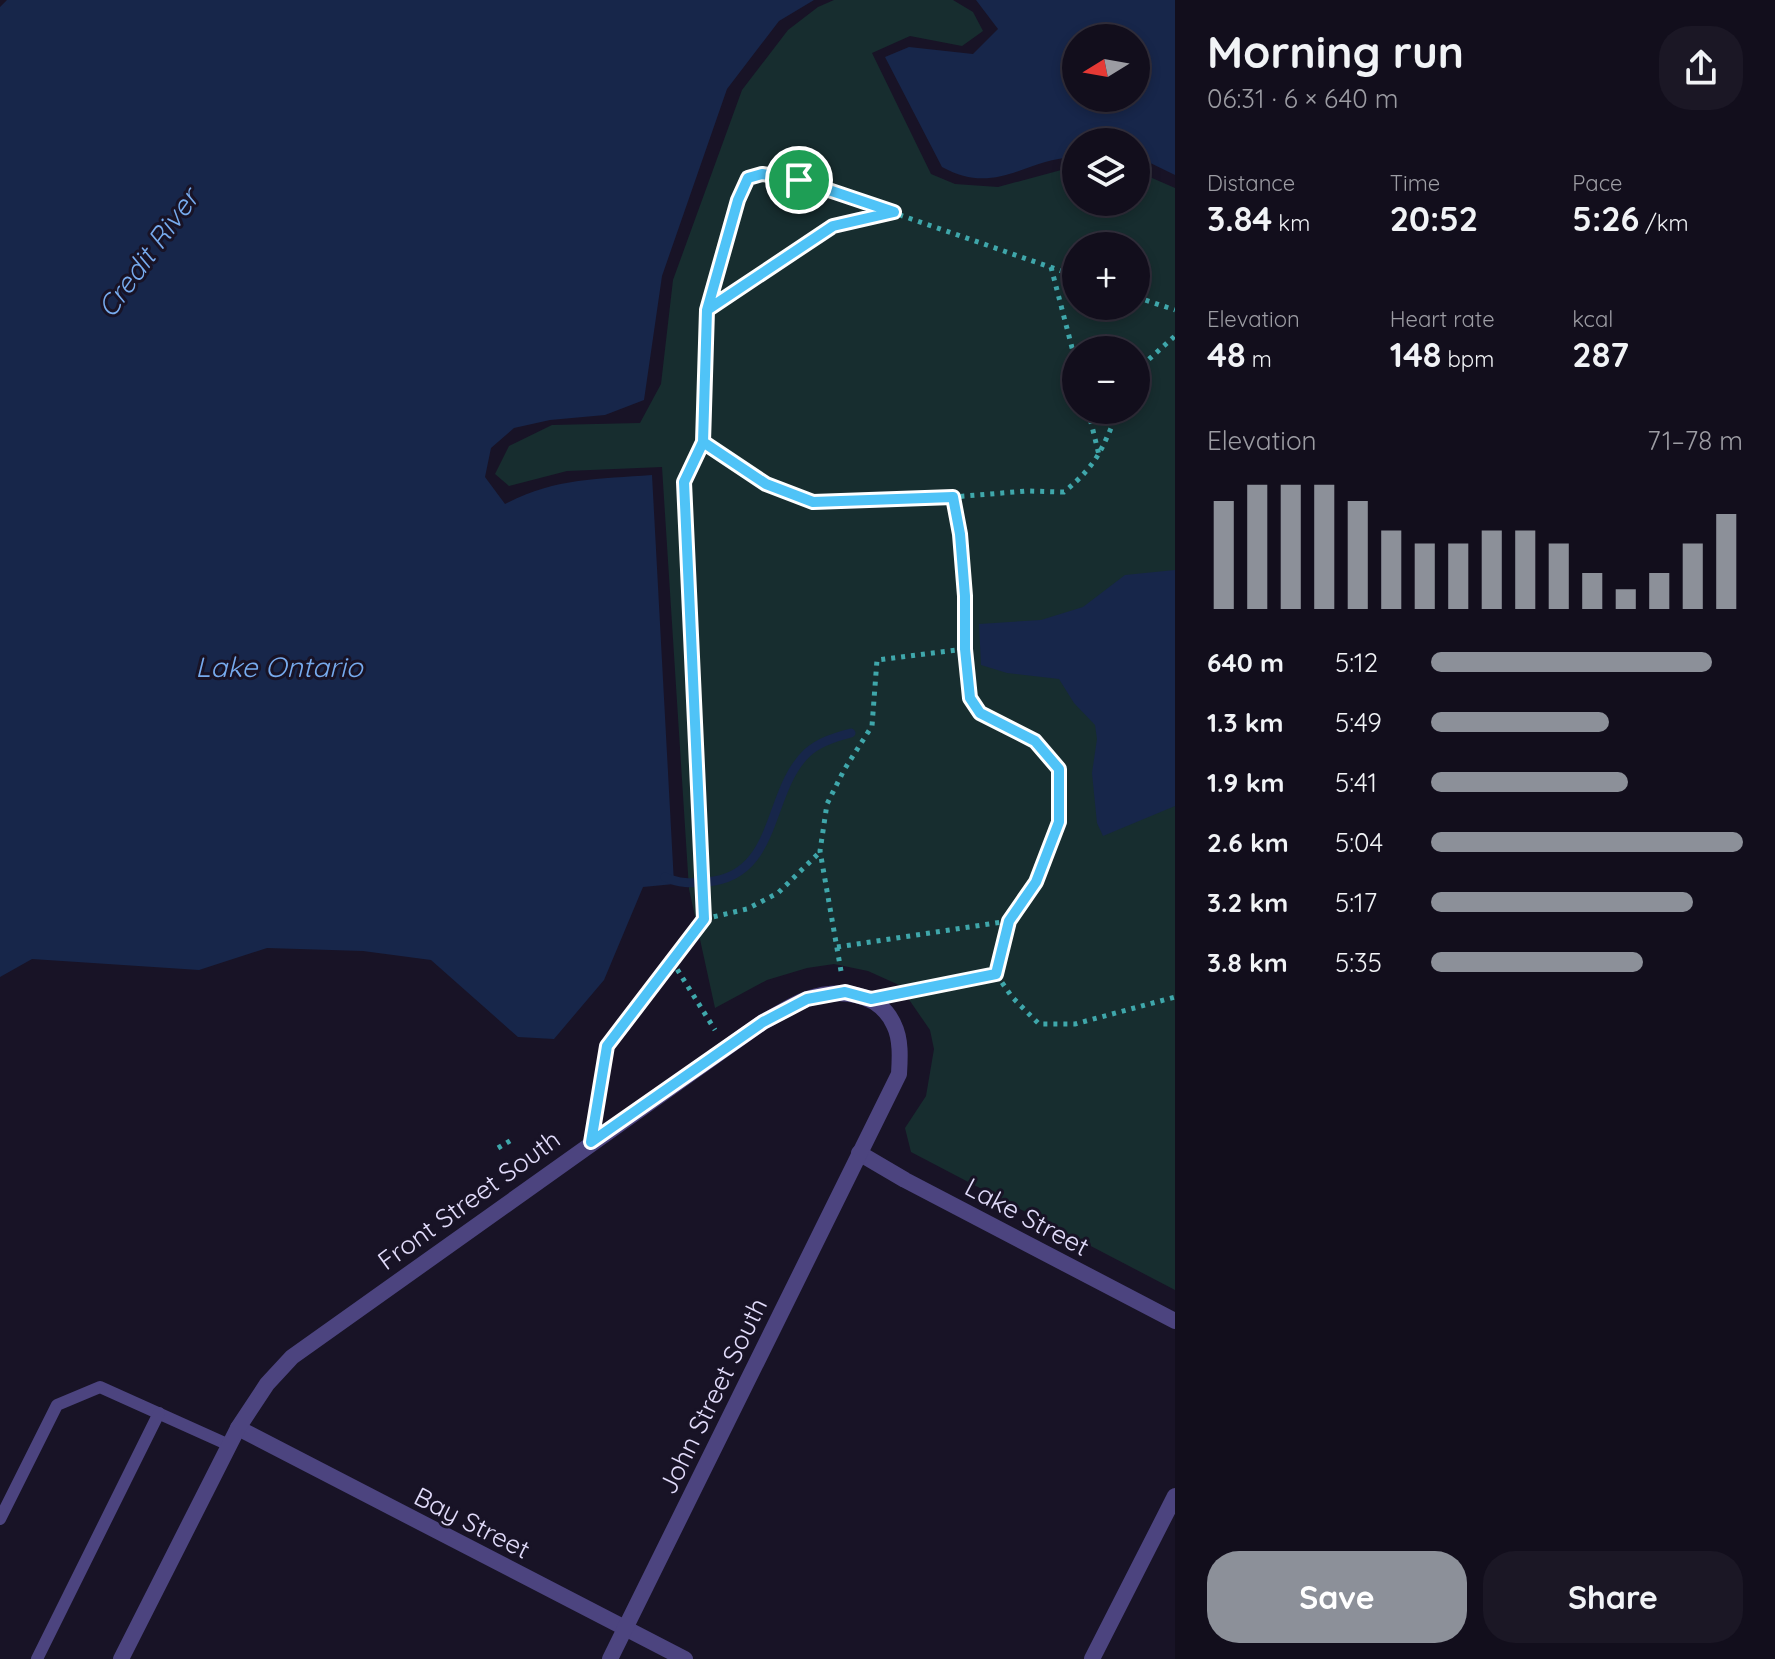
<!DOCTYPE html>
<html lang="en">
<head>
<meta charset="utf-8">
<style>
	body { margin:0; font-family:Quicksand,sans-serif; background:#1b1725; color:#f1f3f6; height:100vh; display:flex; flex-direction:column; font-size:30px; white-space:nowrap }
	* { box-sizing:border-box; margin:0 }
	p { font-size:26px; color:#9c9ca3 }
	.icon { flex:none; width:44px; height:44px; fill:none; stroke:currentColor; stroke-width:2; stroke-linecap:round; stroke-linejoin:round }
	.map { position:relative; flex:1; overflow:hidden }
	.sheet { display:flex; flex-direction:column; background:#120e1c; width:600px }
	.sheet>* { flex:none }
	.needle { width:52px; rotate:259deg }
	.buttons { position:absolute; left:1062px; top:24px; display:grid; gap:16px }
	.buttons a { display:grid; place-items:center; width:88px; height:88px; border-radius:50%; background:#120e1c; box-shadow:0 4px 12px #0003,0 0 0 2px #312e3b; font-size:40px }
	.pin { position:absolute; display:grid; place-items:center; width:68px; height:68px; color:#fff; margin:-34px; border:4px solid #fff; border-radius:50%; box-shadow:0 2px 8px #0007 }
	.round { display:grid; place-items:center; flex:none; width:84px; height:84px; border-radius:32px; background:#1b1725 }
	.summary { display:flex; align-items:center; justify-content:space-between; height:136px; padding:0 32px }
	h1 { font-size:44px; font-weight:700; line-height:60px }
	.metrics { display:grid; grid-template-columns:repeat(3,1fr); gap:12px; height:136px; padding:8px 32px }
	.metrics div { display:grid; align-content:center }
	.metrics b { font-size:34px; font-weight:700 }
	.metrics small { font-size:22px; font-weight:400 }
	.metrics p { font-size:22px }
	.chart { height:224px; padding:16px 32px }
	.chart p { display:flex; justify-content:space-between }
	.chart svg { width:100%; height:144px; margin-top:8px; stroke:#8c9099; stroke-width:6 }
	.button { display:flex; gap:16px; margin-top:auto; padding:16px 32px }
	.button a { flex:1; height:92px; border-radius:32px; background:#8c9099; color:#fff; font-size:32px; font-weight:700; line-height:92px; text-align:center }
	.button a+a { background:#1b1725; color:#f1f3f6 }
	ul { padding:0 32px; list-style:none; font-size:26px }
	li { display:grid; grid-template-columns:128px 96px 1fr; align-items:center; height:60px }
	li i { height:20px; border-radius:10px; background:#8c9099 }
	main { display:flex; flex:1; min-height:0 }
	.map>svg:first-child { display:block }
	.green { fill:#172d2f; fill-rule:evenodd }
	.water { fill:#17264a; fill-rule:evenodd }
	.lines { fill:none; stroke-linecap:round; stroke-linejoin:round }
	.stream { stroke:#17264a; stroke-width:9 }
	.path { stroke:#3fa7ab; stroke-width:5; stroke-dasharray:4 6; stroke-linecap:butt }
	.lane { stroke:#4c447f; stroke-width:12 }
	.street { stroke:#4c447f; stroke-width:16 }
	.route-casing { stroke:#fff; stroke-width:16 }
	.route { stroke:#4fc3f7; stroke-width:10 }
	.labels { text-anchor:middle; stroke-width:6; stroke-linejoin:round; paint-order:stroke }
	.street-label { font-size:26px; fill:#e2dcfb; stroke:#181326 }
	.water-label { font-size:28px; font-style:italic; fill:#77abee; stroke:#181326 }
</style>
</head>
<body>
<main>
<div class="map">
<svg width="1175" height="1659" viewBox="0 0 1175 1659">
	<rect width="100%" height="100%" fill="#181326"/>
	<path class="green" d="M 834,0 L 953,0 L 973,12 L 983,31 L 962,46 L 910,36 L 872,53 L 931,174 L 955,184 L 998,187 L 1076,166 L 1076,202 L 1136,202 L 1136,171 L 1175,188 L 1175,1290 L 911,1152 L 905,1128 L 926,1096 L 934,1049 L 930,1030 L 899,985 L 868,971 L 834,964 L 807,968 L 767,980 L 715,1008 L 689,889 L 662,467 L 567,471 L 509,486 L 495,474 L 509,446 L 552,425 L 640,423 L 661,384 L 673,280 L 742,90 L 788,30 L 818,7 ZM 1076,246 L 1136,246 L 1136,306 L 1076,306 ZM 1076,350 L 1136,350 L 1136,410 L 1076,410 Z"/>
	<g class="water">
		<path d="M 7,0 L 814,0 L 779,21 L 727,89 L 662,276 L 644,400 L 605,415 L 550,420 L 514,428 L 491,448 L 485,477 L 505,504 C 554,478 598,479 652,475 L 674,884 L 643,887 L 604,980 L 554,1039 L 518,1037 L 431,960 L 363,951 L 267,948 L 199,970 L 32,959 L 0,977 L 0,7 Z"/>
		<path d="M 976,0 L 1175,0 L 1175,175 L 1136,156 L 1136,142 L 1076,142 L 1076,157 C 1026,158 996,197 942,167 L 885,57 L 909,47 L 973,54 L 998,29 ZM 1076,38 L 1136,38 L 1136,98 L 1076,98 Z"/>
		<polygon points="1175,570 1175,806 1103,836 1097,823 1092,773 1097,739 1095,725 1074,703 1059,679 1007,673 981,665 979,624 1041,620 1083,607 1125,575"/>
	</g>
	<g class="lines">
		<path class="stream" d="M 665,877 C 679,884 692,883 707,882 C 779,876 766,792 807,753 C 819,742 835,737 851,733"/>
		<g class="path">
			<polyline points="1051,267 1076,363"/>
			<polyline points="1136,297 1175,310"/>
			<polyline points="708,310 833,226 891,213"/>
			<polyline points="1136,374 1139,368 1175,336"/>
			<polyline points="1088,410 1099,455"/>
			<path d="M 1119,410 C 1101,450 1099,463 1064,492 L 1027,491 L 953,497 L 960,534 L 965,596 L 965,649 L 970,698 L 980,713 L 1035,741 L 1059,769 L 1059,822 L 1036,882 L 1009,921 L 996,974 L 1012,997 L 1039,1024 L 1075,1024 L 1175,997"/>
			<polyline points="703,442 766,484 813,502 953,497"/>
			<polyline points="704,919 747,909 778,893 820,852"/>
			<polyline points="837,947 1009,921"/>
			<polyline points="672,961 715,1030"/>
			<polyline points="841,971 820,851 827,804 844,770 872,726 877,660 965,649"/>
			<polyline points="895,994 996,974"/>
			<polyline points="596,1115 607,1046 704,919 684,482 703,442 707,310 738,200 748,178 762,174 799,180 1076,276"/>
			<polyline points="498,1148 513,1139"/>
		</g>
		<g class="lane">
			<polyline points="0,1519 57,1405 100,1387 229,1445"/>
			<polyline points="37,1659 159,1413"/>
		</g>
		<g class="street">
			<polyline points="859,1153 905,1180 1175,1321"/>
			<polyline points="238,1428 685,1659"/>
			<path d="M 121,1659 L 238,1428 L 267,1384 L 292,1357 L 763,1022 C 777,1015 792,1004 807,999 C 838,988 879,991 894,1025 C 901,1039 900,1058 899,1074 L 610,1659"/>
			<polyline points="1092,1659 1175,1496"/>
		</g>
	</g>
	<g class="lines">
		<g class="route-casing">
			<polyline id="route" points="799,180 762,174 748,178 738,200 707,310 703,442 684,482 704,919 607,1046 591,1142 763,1022 807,999 845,992 871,999 996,974 1009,921 1036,882 1059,822 1059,769 1035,741 980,713 970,698 965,649 965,596 960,534 953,497 813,502 766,484 703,442 707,310 833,226 894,212 799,180"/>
		</g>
		<use href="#route" class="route"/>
	</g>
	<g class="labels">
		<g class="street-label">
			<text transform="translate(469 1200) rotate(-36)" y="9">Front Street South</text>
			<text transform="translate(1027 1217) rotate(28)" y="9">Lake Street</text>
			<text transform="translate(713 1396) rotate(-64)" y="9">John Street South</text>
			<text transform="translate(472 1523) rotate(27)" y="9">Bay Street</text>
		</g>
		<g class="water-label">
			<text transform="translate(148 253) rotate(-54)" y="10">Credit River</text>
			<text x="279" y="677">Lake Ontario</text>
		</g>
	</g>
</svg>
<div class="buttons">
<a><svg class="needle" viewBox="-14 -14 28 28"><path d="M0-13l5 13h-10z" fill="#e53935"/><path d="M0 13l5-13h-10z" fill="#9c9ca3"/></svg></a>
<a><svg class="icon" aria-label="layers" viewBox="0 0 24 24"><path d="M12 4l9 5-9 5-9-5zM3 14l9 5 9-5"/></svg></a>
<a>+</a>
<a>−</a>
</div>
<div class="pin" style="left:799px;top:180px;background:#1e9e55"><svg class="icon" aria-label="arrive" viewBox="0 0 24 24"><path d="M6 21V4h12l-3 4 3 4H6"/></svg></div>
</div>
<section class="sheet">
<div class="summary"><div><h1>Morning run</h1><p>06:31 · 6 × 640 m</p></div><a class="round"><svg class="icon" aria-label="share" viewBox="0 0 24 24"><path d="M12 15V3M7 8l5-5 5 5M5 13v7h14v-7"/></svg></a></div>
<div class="metrics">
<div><p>Distance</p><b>3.84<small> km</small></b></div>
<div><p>Time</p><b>20:52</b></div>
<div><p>Pace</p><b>5:26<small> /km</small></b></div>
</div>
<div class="metrics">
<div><p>Elevation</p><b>48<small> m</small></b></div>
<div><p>Heart rate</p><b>148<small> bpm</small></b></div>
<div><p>kcal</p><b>287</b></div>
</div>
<div class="chart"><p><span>Elevation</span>71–78 m</p>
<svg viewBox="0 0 160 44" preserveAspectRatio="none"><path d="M5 44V11M15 44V6M25 44V6M35 44V6M45 44V11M55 44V20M65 44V24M75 44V24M85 44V20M95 44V20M105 44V24M115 44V33M125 44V38M135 44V33M145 44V24M155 44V15"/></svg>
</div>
<ul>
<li><b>640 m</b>5:12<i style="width:90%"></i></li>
<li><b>1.3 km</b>5:49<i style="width:57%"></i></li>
<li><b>1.9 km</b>5:41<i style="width:63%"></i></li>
<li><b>2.6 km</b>5:04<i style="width:100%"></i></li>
<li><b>3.2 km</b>5:17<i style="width:84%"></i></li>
<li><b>3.8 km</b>5:35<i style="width:68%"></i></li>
</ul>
<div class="button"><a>Save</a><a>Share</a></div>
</section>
</main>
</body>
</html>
